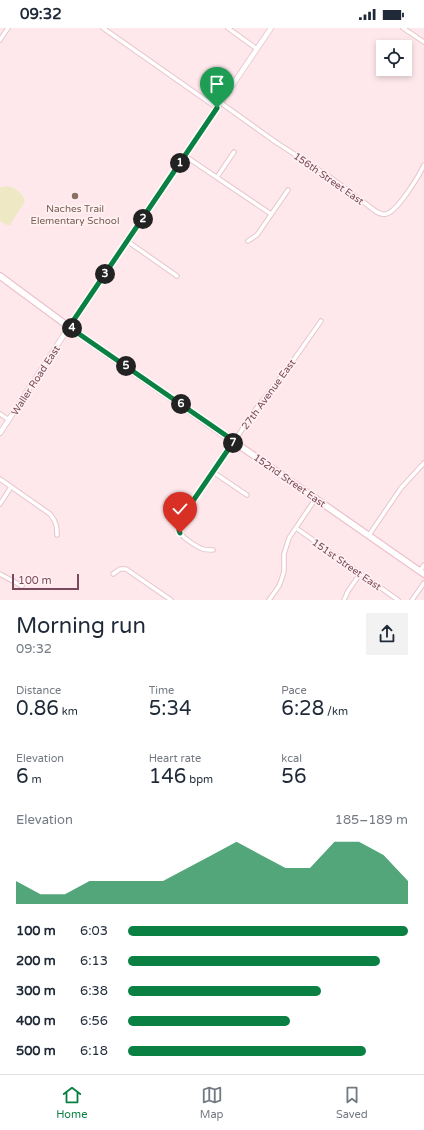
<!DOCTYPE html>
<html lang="en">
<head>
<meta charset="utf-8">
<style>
	body { margin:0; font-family:"Varela Round",sans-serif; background:#f2f2f3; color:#1f2937; height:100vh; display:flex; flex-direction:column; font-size:15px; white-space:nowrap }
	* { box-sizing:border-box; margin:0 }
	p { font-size:13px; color:#747a83 }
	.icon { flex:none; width:22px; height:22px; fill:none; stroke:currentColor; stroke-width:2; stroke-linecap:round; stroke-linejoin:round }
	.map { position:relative; height:572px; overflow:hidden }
	.details { display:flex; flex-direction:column; background:#fff; flex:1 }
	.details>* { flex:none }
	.fabs { position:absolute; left:376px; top:12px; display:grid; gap:8px }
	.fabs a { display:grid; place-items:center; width:36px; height:36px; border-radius:0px; background:#fff; box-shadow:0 2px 6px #0003; font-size:20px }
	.scale { position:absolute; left:12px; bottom:10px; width:67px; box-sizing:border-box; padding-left:4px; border:2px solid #7b495c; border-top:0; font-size:11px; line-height:14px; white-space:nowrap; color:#7b495c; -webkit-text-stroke:3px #fff0f2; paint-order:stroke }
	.pin { position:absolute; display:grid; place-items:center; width:34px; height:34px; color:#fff; margin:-41px -17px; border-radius:50% 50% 50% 0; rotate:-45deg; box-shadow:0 0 4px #0007 }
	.pin .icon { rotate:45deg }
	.km { position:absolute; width:20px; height:20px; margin:-10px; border-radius:50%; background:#222; color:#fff; font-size:11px; line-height:20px; text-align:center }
	.round { display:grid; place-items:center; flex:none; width:42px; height:42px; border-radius:0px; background:#f2f2f3 }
	.overview { display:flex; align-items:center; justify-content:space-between; height:68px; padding:0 16px }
	h1 { font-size:22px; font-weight:600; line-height:30px }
	.figures { display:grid; grid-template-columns:repeat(3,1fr); gap:6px; height:68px; padding:4px 16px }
	.figures div { display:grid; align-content:center }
	.figures b { font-size:20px; font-weight:600 }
	.figures small { font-size:11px; font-weight:400 }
	.figures p { font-size:11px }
	.chart { height:112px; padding:8px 16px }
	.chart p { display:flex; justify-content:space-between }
	.chart svg { width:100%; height:72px; margin-top:4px; fill:#0b8043; opacity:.7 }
	ul { padding:0 16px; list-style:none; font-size:13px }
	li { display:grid; grid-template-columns:64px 48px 1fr; align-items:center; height:30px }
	li i { height:10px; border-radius:5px; background:#0b8043 }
	.status { display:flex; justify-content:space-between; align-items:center; height:28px; padding:0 20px; background:#fff; direction:ltr }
	.status svg { height:11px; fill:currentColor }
	.tab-bar { display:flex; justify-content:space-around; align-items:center; height:56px; border-top:1px solid #e0e1e3; background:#fff; font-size:11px; color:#747a83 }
	.tab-bar a { display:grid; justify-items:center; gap:2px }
	.tab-bar .active { color:#0b8043 }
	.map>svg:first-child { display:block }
	.green { fill:#eee8c5 }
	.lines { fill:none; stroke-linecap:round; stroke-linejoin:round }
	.minor-casing { stroke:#e7c4cd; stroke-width:5.5 }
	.tertiary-casing { stroke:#e7c4cd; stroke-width:6 }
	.secondary-casing { stroke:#ecc2cd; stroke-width:8 }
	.minor { stroke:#fff; stroke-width:3.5 }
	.tertiary { stroke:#fff; stroke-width:4.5 }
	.secondary { stroke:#fff; stroke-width:5.5 }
	.route-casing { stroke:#fff; stroke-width:8 }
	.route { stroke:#0b8043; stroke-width:5 }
	.education-dot { fill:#8d6e63; stroke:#fff0f2; stroke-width:1.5 }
	.labels { text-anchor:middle; stroke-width:3.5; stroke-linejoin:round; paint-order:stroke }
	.street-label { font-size:10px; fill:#7b495c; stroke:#fff0f2 }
	.education-label { font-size:10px; fill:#785e54; stroke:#fff0f2 }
</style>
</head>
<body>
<div class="status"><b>09:32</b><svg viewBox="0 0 49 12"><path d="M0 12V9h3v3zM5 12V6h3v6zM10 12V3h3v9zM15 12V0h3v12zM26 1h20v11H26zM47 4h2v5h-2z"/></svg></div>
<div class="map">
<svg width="424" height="572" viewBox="0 0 424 572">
	<rect width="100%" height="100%" fill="#fee8eb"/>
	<path class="green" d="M 8,158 C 16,161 22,164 25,173 L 10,197 L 7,197 L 0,193 L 0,159 Z"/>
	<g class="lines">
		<g class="minor-casing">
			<g id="minor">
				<polyline points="103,0 217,80"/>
				<polyline points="228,0 257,21"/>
				<polyline points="403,0 424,14"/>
				<polyline points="0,12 8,0"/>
				<path d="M 221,75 L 277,115 L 330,149 L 374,182 C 378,185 381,187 386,186 C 397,184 419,148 424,137"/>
				<polyline points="185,128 271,186"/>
				<polyline points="217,149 234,124"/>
				<polyline points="127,213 177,248"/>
				<polyline points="248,213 257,207 288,162"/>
				<polyline points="0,386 9,392"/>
				<polyline points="213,444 247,467"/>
				<path d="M 0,451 L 50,486 C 56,493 57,498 57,507"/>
				<polyline points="0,476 11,459"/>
				<polyline points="296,500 398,572"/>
				<polyline points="369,507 401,460 424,435"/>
				<path d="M 213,522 C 209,522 206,522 203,521 C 197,519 179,508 178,501 C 177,497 181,493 183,489 L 256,381 L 290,337 L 321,293"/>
				<polyline points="420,543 424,537"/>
				<polyline points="0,546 22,558"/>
				<polyline points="113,546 120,541 126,541 171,572"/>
				<polyline points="269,572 279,558 282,550 284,543 284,526 289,510 316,470"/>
				<polyline points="344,572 348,563 360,546"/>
				<polyline points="412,572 424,555"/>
			</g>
		</g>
		<g class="tertiary-casing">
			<polyline id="tertiary" points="0,405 69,299 271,0"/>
		</g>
		<g class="secondary-casing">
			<polyline id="secondary" points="0,248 69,299 424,546"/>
		</g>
		<use href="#minor" class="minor"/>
		<use href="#tertiary" class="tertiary"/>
		<use href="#secondary" class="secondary"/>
	</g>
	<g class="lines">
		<g class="route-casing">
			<path id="route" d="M 180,505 C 177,499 180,495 182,489 L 234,413 L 69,299 L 217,80"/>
		</g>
		<use href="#route" class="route"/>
	</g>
	<circle class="education-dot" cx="75" cy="168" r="4"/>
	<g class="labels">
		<g class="street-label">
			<text transform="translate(329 150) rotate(35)" y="4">156th Street East</text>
			<text transform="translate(35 352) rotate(-57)" y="4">Waller Road East</text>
			<text transform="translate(268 366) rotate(-54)" y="4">27th Avenue East</text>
			<text transform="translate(290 452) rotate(35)" y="4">152nd Street East</text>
			<text transform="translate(347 536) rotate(35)" y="4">151st Street East</text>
		</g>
		<g class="education-label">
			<text x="75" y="184">Naches Trail<tspan x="75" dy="12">Elementary School</tspan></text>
		</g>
	</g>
</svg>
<div class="fabs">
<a><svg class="icon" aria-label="locate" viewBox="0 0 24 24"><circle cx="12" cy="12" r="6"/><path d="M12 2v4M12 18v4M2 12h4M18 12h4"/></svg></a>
</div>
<div class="scale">100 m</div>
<div class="pin" style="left:217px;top:80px;background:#1e9e55"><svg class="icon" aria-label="arrive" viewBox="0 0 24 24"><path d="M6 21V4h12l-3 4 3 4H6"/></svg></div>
<div class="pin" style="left:180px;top:505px;background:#d93025"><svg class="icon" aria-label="check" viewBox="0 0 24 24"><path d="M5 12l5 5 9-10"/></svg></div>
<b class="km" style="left:180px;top:135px">1</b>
<b class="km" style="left:143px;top:191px">2</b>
<b class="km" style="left:105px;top:246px">3</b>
<b class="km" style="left:72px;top:300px">4</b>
<b class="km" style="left:126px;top:338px">5</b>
<b class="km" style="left:181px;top:376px">6</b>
<b class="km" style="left:233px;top:415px">7</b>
</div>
<section class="details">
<div class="overview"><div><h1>Morning run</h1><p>09:32</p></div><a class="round"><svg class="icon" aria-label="share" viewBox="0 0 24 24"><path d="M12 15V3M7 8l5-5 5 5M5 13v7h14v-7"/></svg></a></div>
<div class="figures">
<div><p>Distance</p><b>0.86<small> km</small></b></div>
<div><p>Time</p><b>5:34</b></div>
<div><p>Pace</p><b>6:28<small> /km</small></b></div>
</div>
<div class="figures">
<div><p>Elevation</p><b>6<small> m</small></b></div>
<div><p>Heart rate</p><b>146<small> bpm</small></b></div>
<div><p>kcal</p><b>56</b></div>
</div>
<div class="chart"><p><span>Elevation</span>185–189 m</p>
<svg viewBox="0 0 160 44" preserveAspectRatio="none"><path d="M0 44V30L10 38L20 38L30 30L40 30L50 30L60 30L70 22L80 14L90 6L100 14L110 22L120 22L130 6L140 6L150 14L160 30V44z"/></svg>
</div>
<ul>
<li><b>100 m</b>6:03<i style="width:100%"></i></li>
<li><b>200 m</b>6:13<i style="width:90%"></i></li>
<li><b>300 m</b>6:38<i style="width:69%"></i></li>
<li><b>400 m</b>6:56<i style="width:58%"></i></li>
<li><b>500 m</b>6:18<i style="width:85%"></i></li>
</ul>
</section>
<nav class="tab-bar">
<a class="active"><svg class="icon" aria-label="home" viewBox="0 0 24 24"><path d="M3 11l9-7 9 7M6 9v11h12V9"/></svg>Home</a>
<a><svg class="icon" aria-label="map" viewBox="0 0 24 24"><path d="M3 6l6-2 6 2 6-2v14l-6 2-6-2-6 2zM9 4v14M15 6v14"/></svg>Map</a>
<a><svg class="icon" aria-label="saved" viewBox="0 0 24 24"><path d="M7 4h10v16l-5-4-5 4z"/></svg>Saved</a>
</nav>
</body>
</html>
